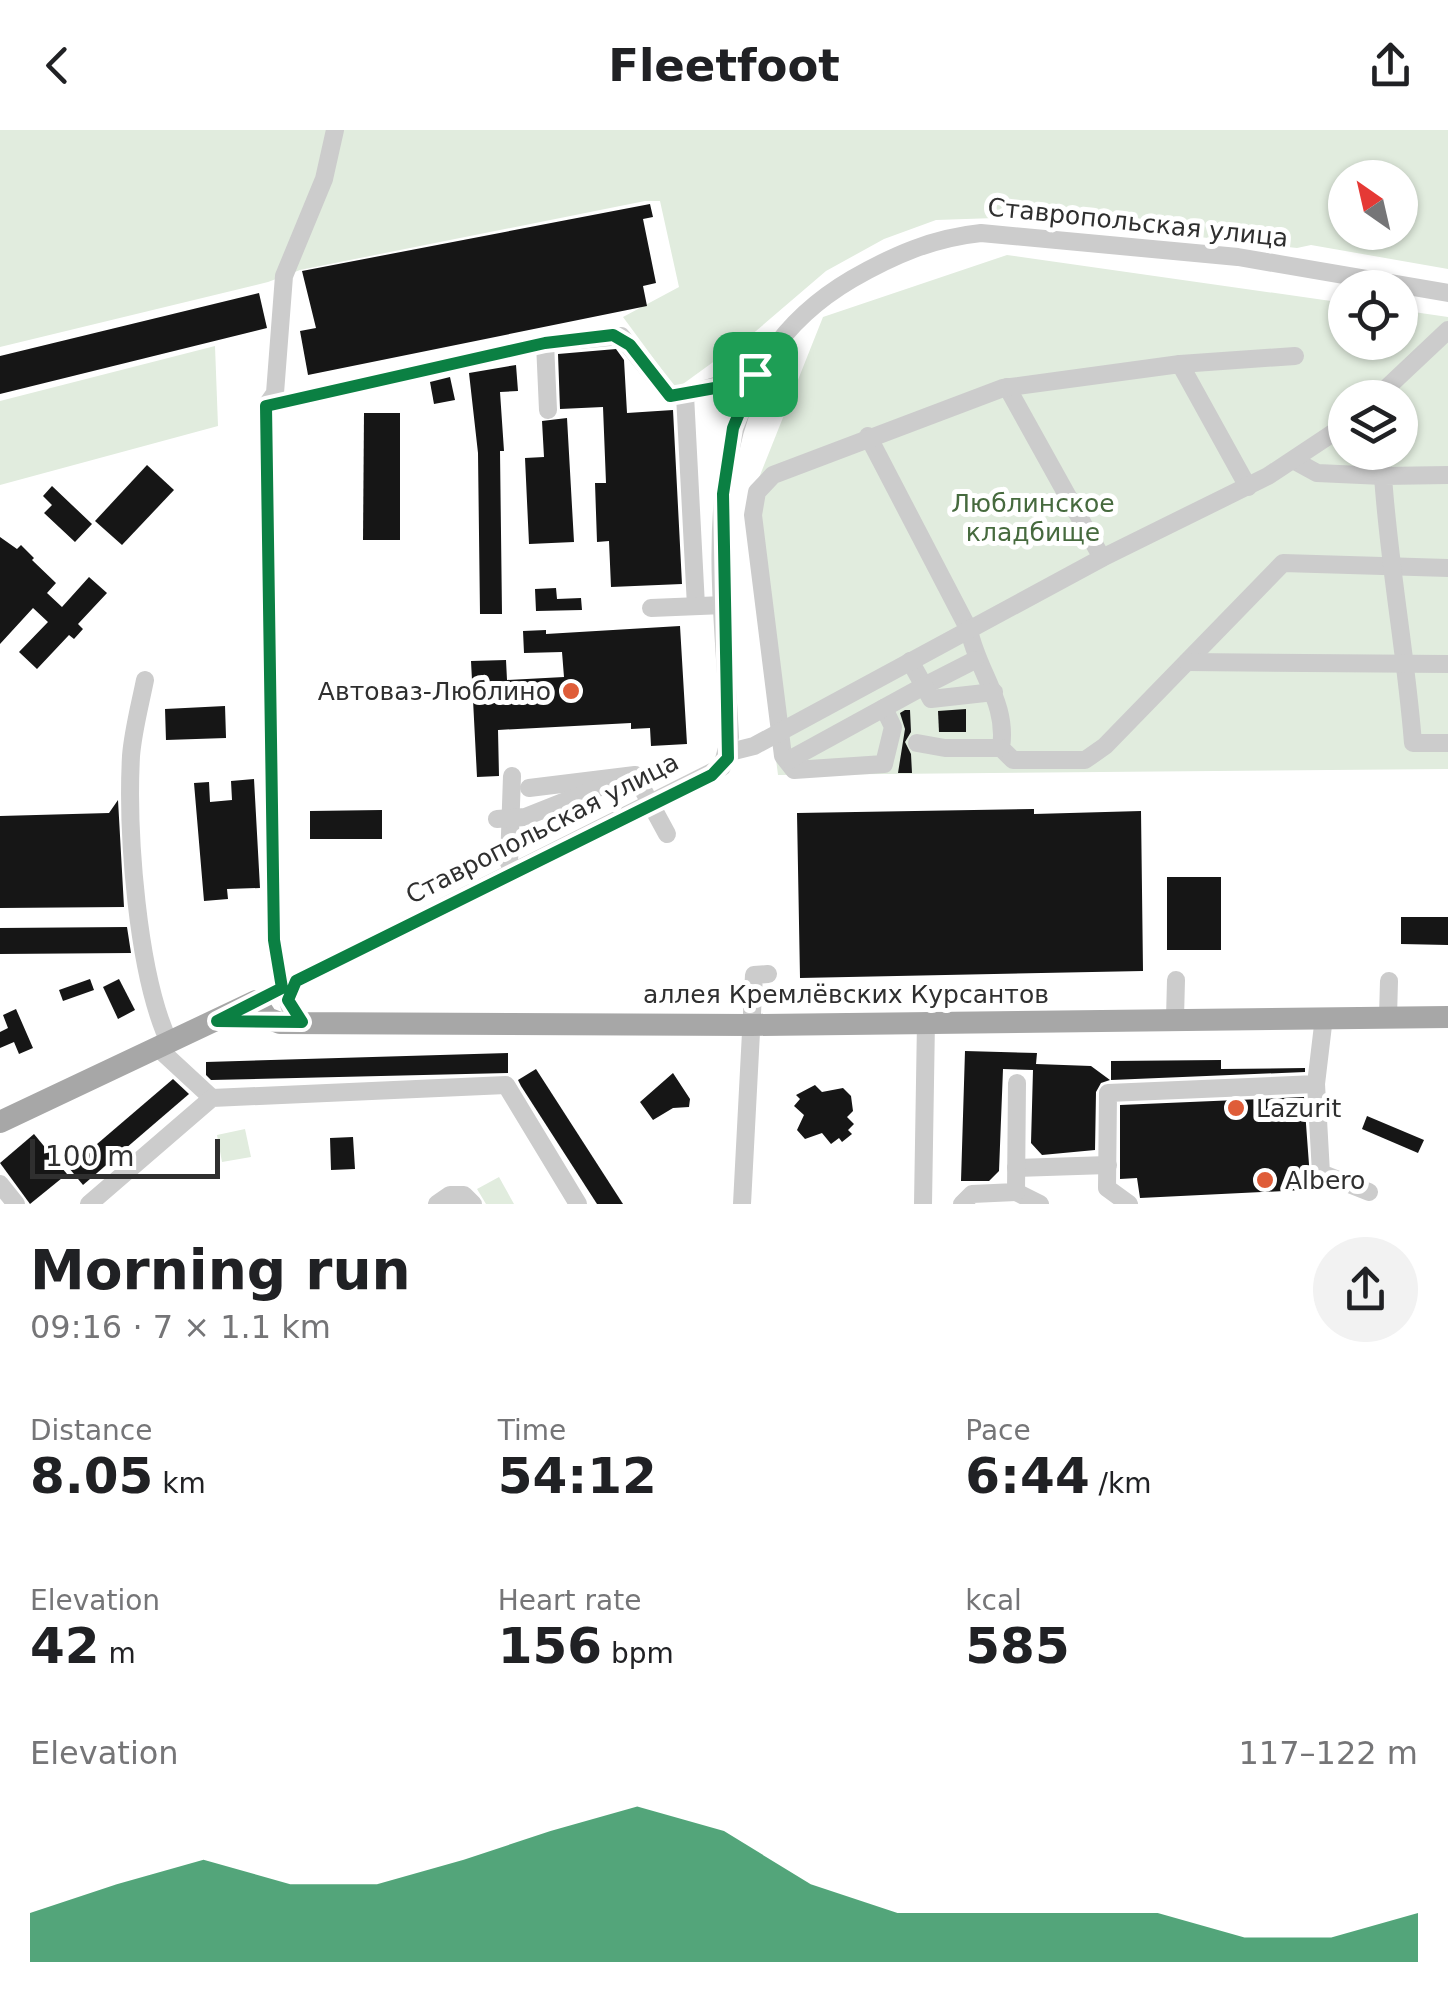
<!DOCTYPE html>
<html lang="en">
<head>
<meta charset="utf-8">
<style>
	body { margin:0; font-family:"DejaVu Sans",sans-serif; background:#f2f2f2; color:#202124; height:100vh; display:flex; flex-direction:column; font-size:38px; white-space:nowrap }
	* { box-sizing:border-box; margin:0 }
	p { font-size:32px; color:#757577 }
	.icon { flex:none; width:55px; height:55px; fill:none; stroke:currentColor; stroke-width:2; stroke-linecap:round; stroke-linejoin:round }
	.map { position:relative; height:1074px; overflow:hidden }
	.panel { display:flex; flex-direction:column; background:#fff; flex:1 }
	.panel>* { flex:none }
	.needle { width:65px; rotate:326deg }
	.buttons { position:absolute; left:1328px; top:30px; display:grid; gap:20px }
	.buttons a { display:grid; place-items:center; width:90px; height:90px; border-radius:50%; background:#fff; box-shadow:0 2px 8px #0004; font-size:50px }
	.scale { position:absolute; left:30px; bottom:25px; width:190px; box-sizing:border-box; padding-left:10px; border:5px solid #2f2f2f; border-top:0; font-size:28px; line-height:35px; white-space:nowrap; color:#2f2f2f; -webkit-text-stroke:8px #fff; paint-order:stroke }
	.pin { position:absolute; display:grid; place-items:center; width:85px; height:85px; color:#fff; margin:-42px; border-radius:20px; box-shadow:0 5px 15px #0006 }
	.round { display:grid; place-items:center; flex:none; width:105px; height:105px; border-radius:52px; background:#f2f2f2 }
	.head { display:flex; align-items:center; justify-content:space-between; height:170px; padding:0 30px }
	h1 { font-size:55px; font-weight:700; line-height:75px }
	.metrics { display:grid; grid-template-columns:repeat(3,1fr); gap:15px; height:170px; padding:10px 30px }
	.metrics div { display:grid; align-content:center }
	.metrics b { font-size:50px; font-weight:700 }
	.metrics small { font-size:28px; font-weight:400 }
	.metrics p { font-size:28px }
	.chart { height:280px; padding:20px 30px }
	.chart p { display:flex; justify-content:space-between }
	.chart svg { width:100%; height:180px; margin-top:10px; fill:#0b8043; opacity:.7 }
	header { display:flex; justify-content:space-between; align-items:center; height:130px; padding:0 30px; background:#fff; font-size:45px; font-weight:700 }
	.map>svg:first-child { display:block }
	.green { fill:#e1ecde; fill-rule:evenodd }
	.building { fill:#161616 }
	.lines { fill:none; stroke-linecap:round; stroke-linejoin:round }
	.minor { stroke:#ccc; stroke-width:18 }
	.major { stroke:#a7a7a7; stroke-width:22 }
	.route-casing { stroke:#fff; stroke-width:20 }
	.route { stroke:#0b8043; stroke-width:12 }
	.poi-dot { fill:#df5d39; stroke:#fff; stroke-width:4 }
	.labels { text-anchor:middle; stroke-width:10; stroke-linejoin:round; paint-order:stroke }
	.street-label { font-size:25px; fill:#2f2f2f; stroke:#fff }
	.park-label { font-size:25px; fill:#466a3e; stroke:#fff }
	.poi-label { font-size:25px; fill:#2f2f2f; stroke:#fff; text-anchor:start }
</style>
</head>
<body>
<header><svg class="icon" aria-label="back" viewBox="0 0 24 24"><path d="M15 5l-7 7 7 7"/></svg>Fleetfoot<svg class="icon" aria-label="share" viewBox="0 0 24 24"><path d="M12 15V3M7 8l5-5 5 5M5 13v7h14v-7"/></svg></header>
<div class="map">
<svg width="1448" height="1074" viewBox="0 0 1448 1074">
	<rect width="100%" height="100%" fill="#fff"/>
	<g class="green">
		<path d="M 0,0 L 1448,0 L 1448,139 L 1311,115 L 1297,118 L 1023,87 L 936,90 L 884,109 L 826,141 L 756,201 L 676,259 L 623,187 L 679,157 L 660,71 L 645,71 L 300,140 L 268,152 L 0,217 ZM 1345,48 L 1400,48 L 1400,102 L 1345,102 Z"/>
		<path d="M 1007,125 L 1345,173 L 1345,212 L 1400,212 L 1400,180 L 1448,187 L 1448,639 L 778,645 L 745,383 L 823,187 ZM 1345,268 L 1400,268 L 1400,322 L 1345,322 Z"/>
		<polygon points="215,216 218,296 0,355 0,271"/>
		<polygon points="245,999 251,1027 222,1032 217,1005"/>
		<polygon points="499,1047 514,1074 486,1074 477,1059"/>
	</g>
	<g class="building">
		<polygon points="650,74 653,87 643,89 656,153 643,156 647,176 308,245 300,201 316,198 302,141"/>
		<polygon points="259,163 267,198 0,264 0,226"/>
		<polygon points="616,219 624,230 627,283 673,280 682,454 611,457 609,411 597,412 595,353 606,353 603,277 560,279 558,224"/>
		<polygon points="516,235 518,261 500,262 504,321 500,321 502,484 480,484 478,323 469,243"/>
		<polygon points="450,247 455,270 434,274 430,252"/>
		<polygon points="364,283 400,283 400,410 363,410"/>
		<polygon points="567,288 574,412 529,414 525,328 544,327 542,291"/>
		<polygon points="147,335 174,360 122,415 95,391"/>
		<polygon points="52,356 92,394 75,412 44,383 52,375 43,366"/>
		<polygon points="0,407 17,419 21,415 34,428 32,430 56,453 47,463 62,477 89,447 107,463 78,494 83,499 74,509 69,505 37,539 19,522 48,492 33,478 0,514"/>
		<polygon points="556,458 557,469 581,468 582,480 536,481 535,459"/>
		<polygon points="680,496 687,614 651,616 650,598 631,599 631,593 498,600 499,646 477,647 471,531 506,530 507,550 564,547 562,522 524,523 523,501 546,500 546,504"/>
		<polygon points="225,576 226,608 166,610 165,579"/>
		<polygon points="966,579 966,602 939,602 938,581"/>
		<polygon points="905,580 910,580 911,602 905,612 911,624 912,643 898,643 905,599 900,583"/>
		<polygon points="254,649 260,758 227,759 228,769 204,771 194,653 209,652 210,672 232,670 231,651"/>
		<polygon points="118,670 124,777 0,778 0,686 109,683"/>
		<polygon points="1034,679 1034,684 1141,681 1143,841 800,848 797,683"/>
		<polygon points="382,680 382,709 310,709 310,681"/>
		<rect x="1167" y="747" width="54" height="73"/>
		<polygon points="1401,787 1448,787 1448,815 1401,814"/>
		<polygon points="127,797 131,823 0,824 0,798"/>
		<polygon points="90,849 94,860 63,871 59,860"/>
		<polygon points="119,849 135,880 118,889 103,857"/>
		<polygon points="16,879 33,918 19,924 14,912 0,918 0,902 8,898 3,885"/>
		<polygon points="965,921 1037,923 1036,934 1091,936 1110,950 1101,953 1096,962 1095,1020 1042,1025 1031,1013 1033,940 1003,939 999,1041 989,1051 961,1051"/>
		<polygon points="508,923 508,943 211,950 206,945 206,932"/>
		<polygon points="1221,930 1221,939 1305,938 1305,942 1111,950 1111,931"/>
		<polygon points="536,939 623,1074 597,1074 521,956 518,950"/>
		<polygon points="673,943 690,969 689,977 673,978 653,990 640,972"/>
		<polygon points="173,949 189,964 83,1055 69,1038"/>
		<polygon points="815,955 822,962 843,958 851,966 853,981 847,987 854,994 848,1000 852,1004 842,1012 839,1008 831,1014 822,1003 805,1009 797,1000 804,985 794,976 800,969 796,965"/>
		<polygon points="1304,967 1310,1048 1304,1048 1304,1060 1140,1068 1137,1048 1120,1049 1120,975"/>
		<polygon points="1367,986 1424,1010 1418,1023 1362,999"/>
		<polygon points="34,1004 67,1044 30,1074 0,1033"/>
		<polygon points="353,1007 355,1039 331,1040 330,1008"/>
	</g>
	<g class="lines">
		<g class="minor">
			<polyline points="545,213 621,206 670,266 685,265"/>
			<polyline points="1180,234 1295,226"/>
			<polyline points="1007,257 1102,428"/>
			<polyline points="1376,268 1448,200"/>
			<polyline points="266,276 545,213 548,280"/>
			<path d="M 868,306 L 969,500 C 978,543 1008,573 1001,618 L 1013,630 L 1085,630 L 1105,616 L 1283,433 L 1448,438"/>
			<polyline points="1295,331 1317,343 1383,346 1376,322"/>
			<path d="M 1448,345 L 1383,346 C 1389,436 1406,523 1413,613 L 1448,613"/>
			<polyline points="696,476 685,265 755,244"/>
			<polyline points="651,478 724,475"/>
			<polyline points="910,531 924,556 975,530"/>
			<polyline points="1187,532 1448,534"/>
			<path d="M 145,550 C 140,575 133,601 131,626 C 127,702 137,846 170,914"/>
			<polyline points="884,578 893,597 884,634 794,640 783,626 753,385 757,362 773,345 1003,258 1180,234 1248,357"/>
			<polyline points="917,613 945,618 1001,618"/>
			<polyline points="730,622 754,616 1102,428 1268,346 1345,295"/>
			<polyline points="789,630 924,556 931,569 994,562"/>
			<polyline points="512,646 509,733 515,743"/>
			<polyline points="529,658 635,645 667,704"/>
			<polyline points="497,689 525,687 598,658"/>
			<polyline points="296,851 288,871 292,884 302,893"/>
			<polyline points="282,858 274,809 266,276 275,263 284,146 324,49 335,0"/>
			<path d="M 256,871 L 722,637 L 730,607 C 722,441 683,248 852,149 C 894,125 933,108 981,103 L 1238,127 L 1448,163"/>
			<polyline points="1388,887 1389,851"/>
			<polyline points="1175,888 1176,850"/>
			<polyline points="159,919 212,968"/>
			<polyline points="1316,954 1321,1043 1369,1062"/>
			<polyline points="1016,1038 1108,1035"/>
			<polyline points="0,1054 16,1074"/>
			<polyline points="1016,1062 1040,1074"/>
			<polyline points="89,1074 212,968 506,955 578,1074"/>
			<polyline points="437,1074 450,1065 464,1065 473,1074"/>
			<polyline points="742,1074 754,845 768,844"/>
			<polyline points="923,1074 926,891"/>
			<polyline points="962,1074 972,1064 1016,1062 1017,953"/>
			<polyline points="1129,1074 1107,1058 1108,963 1316,954 1324,887"/>
		</g>
		<polyline class="major" points="0,992 256,871 267,888 280,893 752,895 1448,887"/>
	</g>
	<g class="lines">
		<g class="route-casing">
			<polygon id="route" points="613,205 630,215 670,266 726,256 755,244 733,298 723,364 728,628 712,645 296,851 288,870 302,892 217,891 282,858 274,810 266,276 545,213"/>
		</g>
		<use href="#route" class="route"/>
	</g>
	<g class="poi-dot">
		<circle cx="571" cy="561" r="10"/>
		<circle cx="1236" cy="978" r="10"/>
		<circle cx="1265" cy="1050" r="10"/>
	</g>
	<g class="labels">
		<g class="street-label">
			<text transform="translate(1138 92) rotate(6)" y="9">Ставропольская улица</text>
			<text transform="translate(542 698) rotate(-27)" y="9">Ставропольская улица</text>
			<text x="846" y="873">аллея Кремлёвских Курсантов</text>
		</g>
		<g class="park-label">
			<text x="1033" y="382">Люблинское<tspan x="1033" dy="29">кладбище</tspan></text>
		</g>
		<g class="poi-label">
			<text x="551" y="570" text-anchor="end">Автоваз-Люблино</text>
			<text x="1256" y="987">Lazurit</text>
			<text x="1285" y="1059">Albero</text>
		</g>
	</g>
</svg>
<div class="buttons">
<a><svg class="needle" viewBox="-14 -14 28 28"><path d="M0-13l5 13h-10z" fill="#e53935"/><path d="M0 13l5-13h-10z" fill="#757577"/></svg></a>
<a><svg class="icon" aria-label="locate" viewBox="0 0 24 24"><circle cx="12" cy="12" r="6"/><path d="M12 2v4M12 18v4M2 12h4M18 12h4"/></svg></a>
<a><svg class="icon" aria-label="layers" viewBox="0 0 24 24"><path d="M12 4l9 5-9 5-9-5zM3 14l9 5 9-5"/></svg></a>
</div>
<div class="scale">100 m</div>
<div class="pin" style="left:755px;top:244px;background:#1e9e55"><svg class="icon" aria-label="arrive" viewBox="0 0 24 24"><path d="M6 21V4h12l-3 4 3 4H6"/></svg></div>
</div>
<section class="panel">
<div class="head"><div><h1>Morning run</h1><p>09:16 · 7 × 1.1 km</p></div><a class="round"><svg class="icon" aria-label="share" viewBox="0 0 24 24"><path d="M12 15V3M7 8l5-5 5 5M5 13v7h14v-7"/></svg></a></div>
<div class="metrics">
<div><p>Distance</p><b>8.05<small> km</small></b></div>
<div><p>Time</p><b>54:12</b></div>
<div><p>Pace</p><b>6:44<small> /km</small></b></div>
</div>
<div class="metrics">
<div><p>Elevation</p><b>42<small> m</small></b></div>
<div><p>Heart rate</p><b>156<small> bpm</small></b></div>
<div><p>kcal</p><b>585</b></div>
</div>
<div class="chart"><p><span>Elevation</span>117–122 m</p>
<svg viewBox="0 0 160 44" preserveAspectRatio="none"><path d="M0 44V32L10 25L20 19L30 25L40 25L50 19L60 12L70 6L80 12L90 25L100 32L110 32L120 32L130 32L140 38L150 38L160 32V44z"/></svg>
</div>
</section>
</body>
</html>
